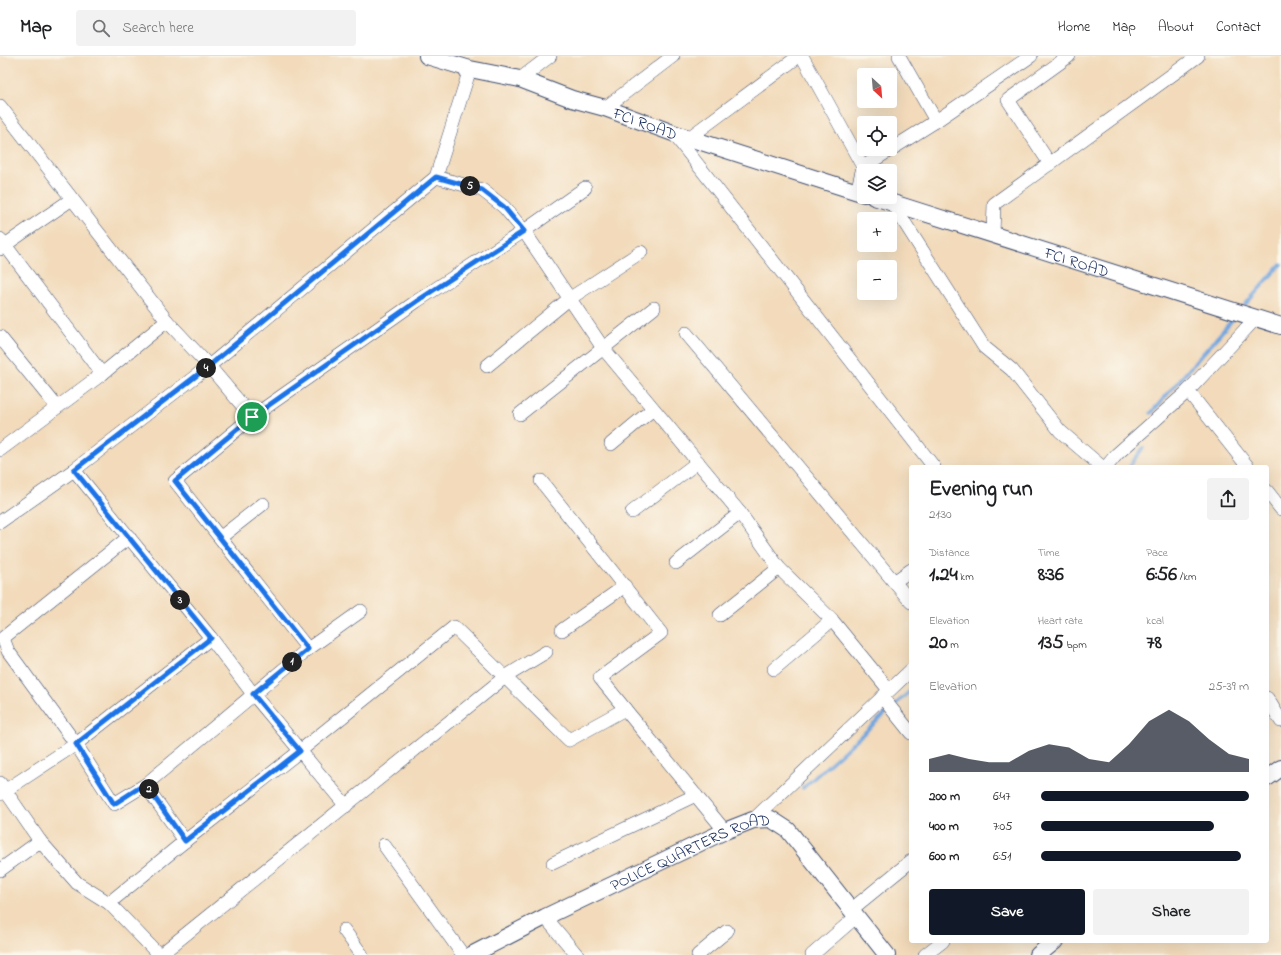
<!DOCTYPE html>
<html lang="en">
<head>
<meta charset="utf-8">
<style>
	body { margin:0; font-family:"Indie Flower",sans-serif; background:#f2f2f2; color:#202124; height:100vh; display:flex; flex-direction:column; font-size:15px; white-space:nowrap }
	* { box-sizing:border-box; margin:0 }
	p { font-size:13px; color:#757577 }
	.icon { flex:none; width:22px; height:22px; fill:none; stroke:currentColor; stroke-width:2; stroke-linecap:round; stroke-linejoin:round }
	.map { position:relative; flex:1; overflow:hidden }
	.panel { position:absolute; left:909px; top:409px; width:360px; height:478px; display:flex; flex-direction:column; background:#fff; border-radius:4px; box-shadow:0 4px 16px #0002 }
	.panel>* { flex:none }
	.needle { width:26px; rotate:154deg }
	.tools { position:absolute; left:857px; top:12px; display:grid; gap:8px }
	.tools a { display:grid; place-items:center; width:40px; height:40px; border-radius:4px; background:#fff; box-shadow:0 4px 16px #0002; font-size:20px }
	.pin { position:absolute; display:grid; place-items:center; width:34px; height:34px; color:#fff; margin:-17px; border:2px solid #fff; border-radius:50%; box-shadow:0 1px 4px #0007 }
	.km { position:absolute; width:20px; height:20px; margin:-10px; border-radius:50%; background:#222; color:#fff; font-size:11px; line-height:20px; text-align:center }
	.round { display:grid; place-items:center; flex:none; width:42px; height:42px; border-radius:4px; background:#f2f2f2 }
	.summary { display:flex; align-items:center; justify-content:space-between; height:68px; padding:0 20px }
	h1 { font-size:22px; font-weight:700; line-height:30px }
	.figures { display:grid; grid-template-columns:repeat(3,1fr); gap:6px; height:68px; padding:4px 20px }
	.figures div { display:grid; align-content:center }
	.figures b { font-size:20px; font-weight:700 }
	.figures small { font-size:11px; font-weight:400 }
	.figures p { font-size:11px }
	.chart { height:112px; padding:8px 20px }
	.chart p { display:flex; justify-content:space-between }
	.chart svg { width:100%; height:72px; margin-top:4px; fill:#111827; opacity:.7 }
	.button { display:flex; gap:8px; margin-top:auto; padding:8px 20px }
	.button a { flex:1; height:46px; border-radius:4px; background:#111827; color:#fff; font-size:16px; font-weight:700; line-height:46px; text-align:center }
	.button a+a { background:#f2f2f2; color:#202124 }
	ul { padding:0 20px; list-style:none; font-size:13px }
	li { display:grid; grid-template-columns:64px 48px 1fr; align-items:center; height:30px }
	li i { height:10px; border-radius:5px; background:#111827 }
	header { display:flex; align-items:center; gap:24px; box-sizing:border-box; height:56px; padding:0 20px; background:#fff; border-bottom:1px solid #e0e0e0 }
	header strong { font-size:19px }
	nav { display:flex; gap:22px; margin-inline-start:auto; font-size:14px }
	.search { width:280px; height:36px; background:#f2f2f2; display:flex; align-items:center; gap:10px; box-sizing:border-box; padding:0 14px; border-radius:4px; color:#757577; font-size:15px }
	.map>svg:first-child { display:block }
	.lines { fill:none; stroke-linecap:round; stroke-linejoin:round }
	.stream { stroke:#72a6de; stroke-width:3.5 }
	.minor-casing { stroke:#3b496c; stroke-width:14 }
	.tertiary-casing { stroke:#3b496c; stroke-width:18 }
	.minor { stroke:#fff; stroke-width:13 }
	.tertiary { stroke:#fff; stroke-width:16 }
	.route-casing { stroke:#fff; stroke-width:8 }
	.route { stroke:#1a73e8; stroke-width:5 }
	.labels { text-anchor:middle; stroke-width:3; stroke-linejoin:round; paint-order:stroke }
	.street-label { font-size:16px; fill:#1b2f5e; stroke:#fbf7ec }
</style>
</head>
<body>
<header>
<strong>Map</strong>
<div class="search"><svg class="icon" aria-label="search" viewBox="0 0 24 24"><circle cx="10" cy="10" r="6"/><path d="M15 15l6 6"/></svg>Search here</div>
<nav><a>Home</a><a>Map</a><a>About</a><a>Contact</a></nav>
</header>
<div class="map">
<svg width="1281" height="899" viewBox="0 0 1281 899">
	<rect width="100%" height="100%" fill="#fbf7ec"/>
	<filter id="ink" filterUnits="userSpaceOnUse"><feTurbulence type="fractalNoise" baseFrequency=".025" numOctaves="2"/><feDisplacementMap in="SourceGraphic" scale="8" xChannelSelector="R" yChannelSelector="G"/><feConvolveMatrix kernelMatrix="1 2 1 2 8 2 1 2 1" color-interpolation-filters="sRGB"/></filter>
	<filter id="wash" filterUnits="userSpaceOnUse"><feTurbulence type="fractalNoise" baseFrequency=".012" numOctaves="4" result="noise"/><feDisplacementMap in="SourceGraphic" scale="16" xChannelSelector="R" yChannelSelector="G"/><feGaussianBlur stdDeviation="0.9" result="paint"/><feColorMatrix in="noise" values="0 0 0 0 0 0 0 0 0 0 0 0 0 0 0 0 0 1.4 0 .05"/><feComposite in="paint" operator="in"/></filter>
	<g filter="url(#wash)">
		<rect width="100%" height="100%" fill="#f2daba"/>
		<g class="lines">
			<g class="stream">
				<polyline points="1245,249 1281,208"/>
				<polyline points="1151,357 1233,263"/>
				<polyline points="1129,411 1143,392"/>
				<polyline points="896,648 911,634"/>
				<polyline points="803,732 885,658"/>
			</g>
		</g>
	</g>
	<g filter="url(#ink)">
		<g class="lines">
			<g class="minor-casing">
				<g id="minor">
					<polyline points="802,0 863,111"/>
					<polyline points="899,0 936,65"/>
					<polyline points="520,23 550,0"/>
					<polyline points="0,50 167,265 102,318 0,394"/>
					<polyline points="605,52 673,0"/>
					<polyline points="673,77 934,411"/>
					<polyline points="690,81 799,0"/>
					<polyline points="1050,108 1008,44 1069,0"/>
					<polyline points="585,132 524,175 603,292 740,457 779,512 832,564 889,634"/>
					<polyline points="857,136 863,111 936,65 1031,0"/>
					<polyline points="892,147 984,291 1012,314 1060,375 1102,411"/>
					<polyline points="993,179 994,148 1198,0"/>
					<polyline points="0,183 5,189 72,143"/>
					<polyline points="0,193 5,189 102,318"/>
					<polyline points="167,265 209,310 252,361 417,245 524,175 504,151 482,134 436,121"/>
					<polyline points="686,277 911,546"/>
					<polyline points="0,281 57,351"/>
					<polyline points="487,310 569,243 641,196"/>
					<polyline points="520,358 654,252"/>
					<polyline points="611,388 653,353"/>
					<polyline points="1106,411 1117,398 1188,335"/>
					<polyline points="1248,411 1188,335 1256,262"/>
					<polyline points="74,414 211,582 253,638 346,750"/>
					<polyline points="541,425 661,577 600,622 625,653"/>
					<polyline points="1267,435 1281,453"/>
					<polyline points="632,456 698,406"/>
					<polyline points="0,466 74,414 209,310 436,121 470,13"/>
					<polyline points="129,481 3,582 8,595 76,688 211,582"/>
					<polyline points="221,481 263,448"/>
					<polyline points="676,507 740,457"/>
					<polyline points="894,526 911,514"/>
					<polyline points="720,559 779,512"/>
					<polyline points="562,574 625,530"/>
					<polyline points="308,593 361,555"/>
					<polyline points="774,613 832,564"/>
					<polyline points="882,641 911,677"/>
					<polyline points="1267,642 1281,665"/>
					<polyline points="0,727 40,785 0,814"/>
					<polyline points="145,729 308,593 175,425 252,361"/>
					<polyline points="0,738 76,688 114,748 145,729 185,785 300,695 454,571 569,684 625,653 725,775"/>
					<polyline points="753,764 911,614"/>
					<polyline points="40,785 77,827 109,847 159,899"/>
					<polyline points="384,789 463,899"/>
					<polyline points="553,807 696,739"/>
					<polyline points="109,847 185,785"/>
					<polyline points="852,853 911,805"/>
					<polyline points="545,861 577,899"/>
					<polyline points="344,874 362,899"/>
					<polyline points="160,899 505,621 546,596"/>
					<polyline points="698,899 727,875"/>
					<polyline points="812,899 857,860"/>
					<polyline points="925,899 943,885"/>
				</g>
			</g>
			<g class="tertiary-casing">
				<g id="tertiary">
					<path id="s1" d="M 427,0 L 470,13 L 520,23 L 572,43 L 605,52 L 673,77 L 864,138"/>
					<path id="s2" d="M 874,141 L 1281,270"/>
					<polyline points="1267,722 1281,712"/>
					<path id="s3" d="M 471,899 L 545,861 L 725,775 L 753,764 L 771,763 L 788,774 L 887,899"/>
					<polyline points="1038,899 1055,885"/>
				</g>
			</g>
			<use href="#minor" class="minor"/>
			<use href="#tertiary" class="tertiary"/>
		</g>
	</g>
	<g class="lines" filter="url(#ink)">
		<g class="route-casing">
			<polygon id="route" points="436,121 482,134 504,151 524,175 417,245 252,361 175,425 308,593 253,638 300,695 185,785 145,728 114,748 76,688 211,582 74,414 209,310"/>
		</g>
		<use href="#route" class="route"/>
	</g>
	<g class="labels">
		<g class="street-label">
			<text dy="6" stroke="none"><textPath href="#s1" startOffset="229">FCI ROAD</textPath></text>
			<text dy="6" stroke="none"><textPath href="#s2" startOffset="213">FCI ROAD</textPath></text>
			<text dy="6" stroke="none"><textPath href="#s3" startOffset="243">POLICE QUARTERS ROAD</textPath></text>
		</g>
	</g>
</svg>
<div class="tools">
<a><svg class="needle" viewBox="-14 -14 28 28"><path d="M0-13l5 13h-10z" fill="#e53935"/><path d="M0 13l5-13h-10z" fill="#757577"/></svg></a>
<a><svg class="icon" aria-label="locate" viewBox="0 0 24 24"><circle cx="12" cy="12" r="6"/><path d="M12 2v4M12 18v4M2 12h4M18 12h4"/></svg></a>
<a><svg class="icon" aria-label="layers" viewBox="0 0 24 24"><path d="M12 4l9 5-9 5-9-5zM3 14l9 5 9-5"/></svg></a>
<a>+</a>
<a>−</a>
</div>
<div class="pin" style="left:252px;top:361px;background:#1e9e55"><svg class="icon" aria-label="arrive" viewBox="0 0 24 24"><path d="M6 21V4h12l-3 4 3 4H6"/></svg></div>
<b class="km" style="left:292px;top:606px">1</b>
<b class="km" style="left:149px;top:733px">2</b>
<b class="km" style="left:180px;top:544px">3</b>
<b class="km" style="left:206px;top:312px">4</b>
<b class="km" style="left:470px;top:130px">5</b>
<section class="panel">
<div class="summary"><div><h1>Evening run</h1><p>21:30</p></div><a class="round"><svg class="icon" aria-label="share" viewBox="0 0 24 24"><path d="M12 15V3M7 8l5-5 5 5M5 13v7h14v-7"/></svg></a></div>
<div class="figures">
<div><p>Distance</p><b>1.24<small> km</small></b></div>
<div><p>Time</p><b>8:36</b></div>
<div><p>Pace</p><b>6:56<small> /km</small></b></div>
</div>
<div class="figures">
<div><p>Elevation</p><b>20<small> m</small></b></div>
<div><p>Heart rate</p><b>135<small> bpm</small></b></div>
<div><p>kcal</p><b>78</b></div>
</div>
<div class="chart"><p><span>Elevation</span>25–39 m</p>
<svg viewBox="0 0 160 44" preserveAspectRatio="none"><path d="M0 44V36L10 33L20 36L30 38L40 38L50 31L60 27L70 29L80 36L90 38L100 27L110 13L120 6L130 13L140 24L150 33L160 36V44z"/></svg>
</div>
<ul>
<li><b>200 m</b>6:47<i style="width:100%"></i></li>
<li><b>400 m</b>7:05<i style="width:83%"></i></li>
<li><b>600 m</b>6:51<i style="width:96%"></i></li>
</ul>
<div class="button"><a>Save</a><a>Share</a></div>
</section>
</div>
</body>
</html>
